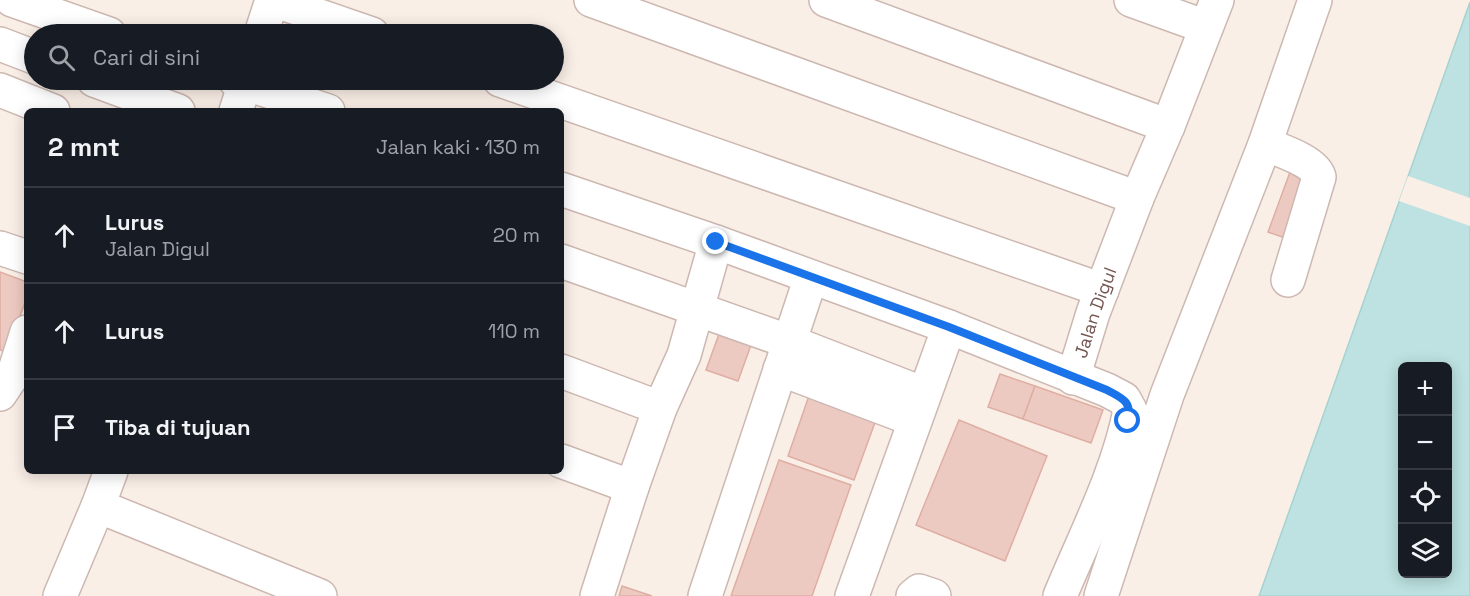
<!DOCTYPE html>
<html lang="id">
<meta charset="utf-8">
<style>
:root{--surface:#171b24;--page:#242831;--text:#f1f3f6;--muted:#9ea1a6;--line:#363941}
body{margin:0;font-family:"Space Grotesk",sans-serif;background:var(--page);color:var(--text)}
.controls{position:absolute;right:18px;bottom:18px;display:grid;overflow:hidden;border-radius:9px;box-shadow:0 3px 15px #0003}
.controls button{width:54px;height:54px;display:grid;place-items:center;padding:0;border:0;border-bottom:2px solid var(--line);background:var(--surface);color:var(--text);font:30px sans-serif}
.stop{position:absolute;width:18px;height:18px;margin:-14px;border:4px solid #1a73e8;border-radius:50%;background:#fff}
.stop.end{background:#1a73e8;border-color:#fff;box-shadow:0 2px 6px #0008}
.list{margin:0;padding:0;list-style:none}
h2{display:flex;justify-content:space-between;align-items:center;height:78px;margin:0;padding:0 24px;font-size:26px}
h2 small{font-size:20px;font-weight:400;color:var(--muted)}
.list li{display:grid;grid-template-columns:39px 1fr auto;gap:18px;align-items:center;box-sizing:border-box;height:96px;padding:0 24px;border-top:2px solid var(--line)}
.list b{display:block;font-size:22px;white-space:nowrap}
.list p{margin:0;font-size:20px;white-space:nowrap;color:var(--muted)}
.list em{font-size:20px;font-style:normal;color:var(--muted)}
.icon{flex:none;width:33px;height:33px;fill:none;stroke:currentColor;stroke-width:2;stroke-linecap:round;stroke-linejoin:round}
.map{position:relative;flex:none;width:1470px;height:596px;overflow:hidden}
.search{position:absolute;background:var(--surface);box-shadow:0 3px 15px #0003;left:24px;top:24px;width:540px;height:66px;display:flex;align-items:center;gap:15px;box-sizing:border-box;padding:0 21px;border-radius:33px;color:var(--muted);font-size:22px}
.panel{position:absolute;background:var(--surface);box-shadow:0 3px 15px #0003;left:24px;top:108px;width:540px;height:366px;border-radius:9px}
.map>svg:first-child{display:block}
</style>
<div class="map">
<svg width="1470" height="596" viewBox="0 0 1470 596">
<rect width="100%" height="100%" fill="#faefe7"/>
<!-- water -->
<path fill="#bde2e1" stroke="#a5d3d1" stroke-width="1.5" fill-rule="evenodd" d="M1470 2V596H1259ZM1402 366H1448V574H1402Z"/>
<!-- pier -->
<polygon fill="#faefe7" points="1408,176 1470,198 1470,226 1399,201"/>
<!-- building -->
<g fill="#edcac1" stroke="#dfaea3" stroke-width="1.5">
<polygon points="1293,164 1315,172 1291,240 1268,232"/>
<polygon points="0,272 27,282 27,297 7,352 0,350"/>
<polygon points="719,334 751,345 738,381 706,370"/>
<polygon points="1000,374 1035,386 1023,419 988,407"/>
<polygon points="1035,386 1103,410 1091,443 1023,419"/>
<polygon points="810,393 877,417 854,480 788,456"/>
<polygon points="959,420 1047,456 1005,561 916,525"/>
<polygon points="779,460 851,485 812,596 731,596"/>
<polygon points="622,586 652,596 619,596"/>
</g>
<g fill="none" stroke-linecap="round" stroke-linejoin="round">
<defs>
<g id="minor">
<polyline points="12,0 109,34"/>
<polyline points="273,0 372,34"/>
<polyline points="591,0 1137,198"/>
<polyline points="826,0 1168,126"/>
<polyline points="1131,0 1206,27"/>
<polyline points="261,34 272,0"/>
<polyline points="0,44 34,57"/>
<polyline points="94,80 178,111"/>
<polyline points="235,80 328,111"/>
<polyline points="500,80 1102,290"/>
<polyline points="0,90 53,111"/>
<polyline points="236,111 246,80"/>
<path d="M1265 144C1279 150 1315 161 1319 177L1288 280"/>
<path d="M561 189 716 242 949 327 1107 390 1124 399 1130 410C1119 470 1084 538 1060 596"/>
<polyline points="0,248 27,257"/>
<polyline points="561,261 790,342 924,394"/>
<polyline points="780,369 915,420"/>
<polyline points="561,371 660,408"/>
<path id="s1" d="M1073 378 1093 313 1137 198 1168 126 1217 0"/>
<polyline points="0,394 14,373 27,332"/>
<polyline points="561,461 632,487"/>
<polyline points="98,506 320,596"/>
<polyline points="60,596 98,506 111,471"/>
<polyline points="597,596 632,487 660,408 684,355 716,242"/>
<polyline points="705,596 811,277"/>
<polyline points="852,596 949,327"/>
<polyline points="913,596 919,591 934,596"/>
<polyline points="1101,596 1167,395 1265,144 1315,0"/>
</g>
</defs>
<!-- minor casing -->
<use href="#minor" stroke="#cdb8b1" stroke-width="36"/>
<!-- minor -->
<use href="#minor" stroke="#fff" stroke-width="33"/>
</g>
<g fill="none" stroke-linecap="round" stroke-linejoin="round">
<!-- route -->
<path stroke="#1a73e8" stroke-width="8" d="M716 242 949 327 1107 390C1123 399 1132 401 1128 421"/>
</g>
<g text-anchor="middle" dominant-baseline="central" stroke-width="6" stroke-linejoin="round" paint-order="stroke">
<!-- street labels -->
<g font-size="18" fill="#72544e" stroke="#fdf4ed">
<text stroke="none"><textPath href="#s1" startOffset="69">Jalan Digul</textPath></text>
</g>
</g>
</svg>
<div class="controls">
<button>+</button>
<button>−</button>
<button><svg class="icon" aria-label="locate" viewBox="0 0 24 24"><circle cx="12" cy="12" r="6"/><path d="M12 2v4M12 18v4M2 12h4M18 12h4"/></svg></button>
<button><svg class="icon" aria-label="layers" viewBox="0 0 24 24"><path d="M12 4l9 5-9 5-9-5zM3 14l9 5 9-5"/></svg></button>
</div>
<div class="stop" style="left:1128px;top:421px"></div>
<div class="stop end" style="left:716px;top:242px"></div>
<div class="search"><svg class="icon" aria-label="search" viewBox="0 0 24 24"><circle cx="10" cy="10" r="6"/><path d="M15 15l6 6"/></svg>Cari di sini</div>
<section class="panel">
<h2>2 mnt<small>Jalan kaki · 130 m</small></h2>
<ul class="list">
<li><svg class="icon" aria-label="ahead" viewBox="0 0 24 24"><path d="M12 20V5M6 11l6-6 6 6"/></svg><div><b>Lurus</b><p>Jalan Digul</p></div><em>20 m</em></li>
<li><svg class="icon" aria-label="ahead" viewBox="0 0 24 24"><path d="M12 20V5M6 11l6-6 6 6"/></svg><div><b>Lurus</b></div><em>110 m</em></li>
<li><svg class="icon" aria-label="arrive" viewBox="0 0 24 24"><path d="M6 21V4h12l-3 4 3 4H6"/></svg><div><b>Tiba di tujuan</b></div></li>
</ul>
</section>
</div>
